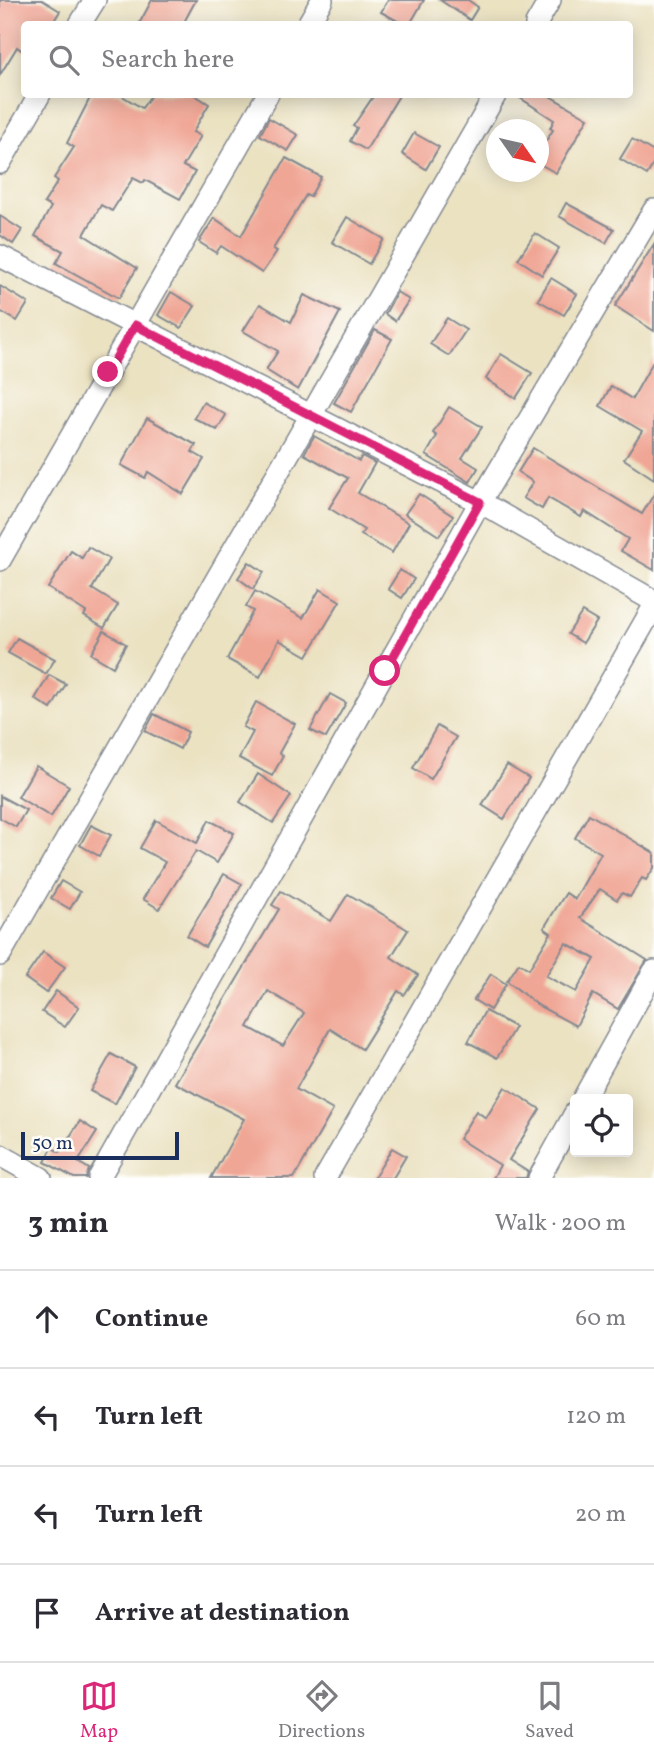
<!DOCTYPE html>
<meta charset="utf-8">
<style>
:root{--surface:#fff;--page:#f2f2f3;--text:#2b2b33;--muted:#7c7c81;--line:#e1e1e2;--accent:#db2777}
body{margin:0;font-family:Vollkorn,serif;background:var(--page);color:var(--text)}
.controls{position:absolute;right:21px;bottom:21px;display:grid;overflow:hidden;border-radius:7px;box-shadow:0 4px 18px #0003}
.controls button{width:63px;height:63px;display:grid;place-items:center;padding:0;border:0;border-bottom:2px solid var(--line);background:var(--surface);color:var(--text);font:35px sans-serif}
.compass{position:absolute;left:486px;top:119px;width:63px;height:63px;border-radius:50%;background:var(--surface);box-shadow:0 4px 18px #0003;rotate:124deg}
.scale{position:absolute;left:21px;bottom:18px;width:158px;box-sizing:border-box;padding-left:7px;border:4px solid #1b2f5e;border-top:0;font-size:19px;line-height:24px;white-space:nowrap;color:#1b2f5e;-webkit-text-stroke:5px #fdfcf7;paint-order:stroke}
.stop{position:absolute;width:21px;height:21px;margin:-16px;border:5px solid #db2777;border-radius:50%;background:#fff}
.stop.end{background:#db2777;border-color:#fff;box-shadow:0 2px 7px #0008}
.list{margin:0;padding:0;list-style:none}
h2{display:flex;justify-content:space-between;align-items:center;height:91px;margin:0;padding:0 28px;font-size:30px}
h2 small{font-size:23px;font-weight:400;color:var(--muted)}
.list li{display:grid;grid-template-columns:46px 1fr auto;gap:21px;align-items:center;box-sizing:border-box;height:98px;padding:0 28px;border-top:2px solid var(--line)}
.list b{display:block;font-size:26px;white-space:nowrap}
.list em{font-size:23px;font-style:normal;color:var(--muted)}
.icon{flex:none;width:38px;height:38px;fill:none;stroke:currentColor;stroke-width:2;stroke-linecap:round;stroke-linejoin:round}
.map{position:relative;flex:none;width:654px;height:1178px;overflow:hidden}
.search{position:absolute;background:var(--surface);box-shadow:0 4px 18px #0003;left:21px;right:21px;top:21px;height:77px;display:flex;align-items:center;gap:18px;box-sizing:border-box;padding:0 24px;border-radius:7px;color:var(--muted);font-size:26px}
.sheet{height:483px;background:var(--surface)}
nav{display:flex;justify-content:space-around;align-items:center;box-sizing:border-box;height:98px;border-top:2px solid var(--line);background:var(--surface);font-size:19px;color:var(--muted)}
nav a{display:grid;justify-items:center;gap:4px}
nav .on{color:var(--accent)}
.map>svg:first-child{display:block}
</style>
<div class="map">
<svg width="654" height="1178" viewBox="0 0 654 1178">
<rect width="100%" height="100%" fill="#fdfcf7"/>
<filter id="ink" filterUnits="userSpaceOnUse"><feTurbulence type="fractalNoise" baseFrequency=".0143" numOctaves="2"/><feDisplacementMap in="SourceGraphic" scale="14" xChannelSelector="R" yChannelSelector="G"/><feConvolveMatrix kernelMatrix="1 2 1 2 8 2 1 2 1" color-interpolation-filters="sRGB"/></filter>
<filter id="wash" filterUnits="userSpaceOnUse"><feTurbulence type="fractalNoise" baseFrequency=".00686" numOctaves="4" result="noise"/><feDisplacementMap in="SourceGraphic" scale="28" xChannelSelector="R" yChannelSelector="G"/><feGaussianBlur stdDeviation="1.57" result="paint"/><feColorMatrix in="noise" values="0 0 0 0 0 0 0 0 0 0 0 0 0 0 0 0 0 1.4 0 .05"/><feComposite in="paint" operator="in"/></filter>
<g filter="url(#wash)">
<rect width="100%" height="100%" fill="#ebe2c2"/>
<g id="blocks">
<!-- building -->
<g fill="#f0a695" fill-rule="evenodd">
<polygon points="0,0 42,0 60,11 52,24 24,24 24,52 17,47 0,75"/>
<polygon points="152,0 196,0 183,24 139,24"/>
<polygon points="388,0 424,0 410,24 403,24 381,12"/>
<polygon points="440,0 468,0 478,7 470,20"/>
<polygon points="92,94 119,94 142,108 152,94 193,94 209,104 193,132 201,136 183,166 195,172 180,199 145,180 143,183 133,178 112,211 101,205 84,235 137,268 119,298 56,263 63,251 35,236 51,207 44,203 58,181 54,178 74,147 67,143"/>
<polygon points="375,94 400,94 366,150 350,141 357,128 353,126"/>
<polygon points="514,94 546,94 588,118 556,173 538,163 538,153 553,130 550,128 554,120"/>
<polygon points="269,118 298,135 288,151 260,135"/>
<polygon points="414,133 439,147 426,169 402,154"/>
<polygon points="632,139 654,152 654,163 647,175 620,159"/>
<polygon points="286,158 321,177 310,197 306,195 273,249 277,251 262,273 221,246 216,253 199,242 214,218 241,236"/>
<polygon points="566,203 614,229 606,243 559,216"/>
<polygon points="0,216 22,230 13,244 0,235"/>
<polygon points="347,217 384,239 369,264 332,242"/>
<polygon points="535,233 559,248 542,275 518,259"/>
<polygon points="654,244 654,331 615,306"/>
<polygon points="551,278 577,294 564,315 538,300"/>
<polygon points="0,286 28,303 17,321 0,311"/>
<polygon points="171,292 195,306 181,328 158,315"/>
<polygon points="397,292 409,300 395,321 385,314"/>
<polygon points="304,295 340,312 298,390 266,370 278,351 243,331 260,304 291,322"/>
<polygon points="447,318 466,330 449,356 430,344"/>
<polygon points="375,330 392,339 351,412 334,403"/>
<polygon points="501,354 532,373 516,398 486,379"/>
<polygon points="654,360 654,479 624,459 642,431 600,406 611,386 632,399"/>
<polygon points="203,402 226,415 217,430 194,418"/>
<polygon points="449,407 482,427 462,458 478,468 470,482 426,455 437,436 433,433"/>
<polygon points="147,418 196,445 192,452 204,459 183,494 148,472 145,478 121,465"/>
<polygon points="314,436 359,461 362,456 375,463 358,493 409,523 392,553 361,535 364,530 329,508 348,478 304,454"/>
<polygon points="533,448 642,514 654,494 654,570 621,551 628,539 584,511 581,517 548,498 542,509 523,498 533,482 518,472"/>
<polygon points="419,494 453,516 439,536 405,514"/>
<polygon points="88,547 109,559 92,589 118,605 104,628 84,616 86,612 48,588 71,551 82,558"/>
<polygon points="249,562 264,572 253,589 238,578"/>
<polygon points="400,570 414,579 402,598 388,589"/>
<polygon points="320,589 340,601 307,656 279,640 260,677 227,659 253,611 246,607 255,591 303,618"/>
<polygon points="582,612 597,621 583,643 568,634"/>
<polygon points="104,631 126,644 113,667 91,654"/>
<polygon points="17,638 55,659 46,674 8,653"/>
<polygon points="49,675 66,684 51,709 35,699"/>
<polygon points="330,694 346,703 326,738 310,730"/>
<polygon points="256,702 295,724 279,753 283,756 272,776 239,758 253,732 243,727"/>
<polygon points="154,714 188,732 180,749 145,731"/>
<polygon points="437,726 456,737 431,779 413,768"/>
<polygon points="507,765 529,778 504,819 482,805"/>
<polygon points="36,766 69,786 51,817 18,797"/>
<polygon points="258,774 291,796 273,823 240,802"/>
<polygon points="0,796 26,810 16,827 0,818"/>
<path d="M589 814 654 853V868L646 880 642 878 630 897 622 893 617 900 600 889 580 918 647 960 618 1009 593 994 576 1026 539 1006 507 981 519 963 529 969 551 933 544 928 555 910 566 893 575 899 601 853 575 838ZM566 943 595 959 576 992 546 976Z"/>
<polygon points="156,820 197,843 209,820 234,833 217,863 196,851 159,909 143,899 165,862 140,848"/>
<polygon points="91,825 111,835 99,856 80,845"/>
<polygon points="224,874 242,884 205,947 187,936"/>
<polygon points="61,881 80,892 70,909 51,898"/>
<path d="M281 891 331 921 348 894 374 909 408 930 391 957 418 975 404 995 398 991 362 1049 330 1029 296 1089 333 1110 294 1178H211L244 1119 175 1083 279 909 272 905ZM268 991 304 1013 283 1046 248 1027Z"/>
<polygon points="43,952 65,967 46,993 25,978"/>
<polygon points="491,974 506,984 490,1010 474,1000"/>
<polygon points="56,991 79,1007 65,1027 42,1012"/>
<polygon points="485,1011 515,1027 497,1058 468,1042"/>
<polygon points="111,1054 135,1067 115,1104 90,1091"/>
<polygon points="505,1087 540,1109 509,1160 528,1172 526,1178 493,1178 500,1165 459,1139 476,1111 486,1118"/>
<polygon points="80,1121 97,1132 78,1162 89,1169 86,1178 74,1178 45,1162 52,1148 60,1152"/>
<polygon points="392,1148 406,1156 393,1178 374,1178"/>
</g>
</g>
</g>
<g filter="url(#ink)">
<use href="#blocks" fill-opacity="0" stroke="#838890" stroke-width="2"/>
<g fill="none" stroke-linecap="round" stroke-linejoin="round">
<defs>
<g id="minor">
<polyline points="80,24 95,0"/>
<polyline points="308,24 322,0"/>
<polyline points="536,24 550,0"/>
<polyline points="0,163 40,94"/>
<polyline points="0,256 480,502 654,601"/>
<polyline points="0,560 268,94"/>
<polyline points="0,955 496,94"/>
<polyline points="583,1099 654,971"/>
<polyline points="0,1155 41,1178"/>
<polyline points="99,1178 480,502 654,210"/>
<polyline points="325,1178 654,606"/>
<polyline points="539,1178 575,1113"/>
</g>
</defs>
<!-- minor casing -->
<use href="#minor" stroke="#838890" stroke-width="24"/>
<!-- minor -->
<use href="#minor" stroke="#fff" stroke-width="21"/>
</g>
</g>
<g fill="none" stroke-linecap="round" stroke-linejoin="round" filter="url(#ink)">
<!-- route -->
<polyline stroke="#db2777" stroke-width="9" points="108,372 135,325 480,502 385,671"/>
</g>
</svg>
<div class="controls">
<button><svg class="icon" aria-label="locate" viewBox="0 0 24 24"><circle cx="12" cy="12" r="6"/><path d="M12 2v4M12 18v4M2 12h4M18 12h4"/></svg></button>
</div>
<svg class="compass" viewBox="-18 -18 36 36"><path d="M0-13l5 13h-10z" fill="#e53935"/><path d="M0 13l5-13h-10z" fill="#7c7c81"/></svg>
<div class="scale">50 m</div>
<div class="stop" style="left:385px;top:671px"></div>
<div class="stop end" style="left:108px;top:372px"></div>
<div class="search"><svg class="icon" aria-label="search" viewBox="0 0 24 24"><circle cx="10" cy="10" r="6"/><path d="M15 15l6 6"/></svg>Search here</div>
</div>
<section class="sheet">
<h2>3 min<small>Walk · 200 m</small></h2>
<ul class="list">
<li><svg class="icon" aria-label="ahead" viewBox="0 0 24 24"><path d="M12 20V5M6 11l6-6 6 6"/></svg><div><b>Continue</b></div><em>60 m</em></li>
<li><svg class="icon" aria-label="left" viewBox="0 0 24 24"><path d="M17 20v-9H6M10 6l-5 5 5 5"/></svg><div><b>Turn left</b></div><em>120 m</em></li>
<li><svg class="icon" aria-label="left" viewBox="0 0 24 24"><path d="M17 20v-9H6M10 6l-5 5 5 5"/></svg><div><b>Turn left</b></div><em>20 m</em></li>
<li><svg class="icon" aria-label="arrive" viewBox="0 0 24 24"><path d="M6 21V4h12l-3 4 3 4H6"/></svg><div><b>Arrive at destination</b></div></li>
</ul>
</section>
<nav>
<a class="on"><svg class="icon" aria-label="map" viewBox="0 0 24 24"><path d="M3 6l6-2 6 2 6-2v14l-6 2-6-2-6 2zM9 4v14M15 6v14"/></svg>Map</a>
<a><svg class="icon" aria-label="directions" viewBox="0 0 24 24"><path d="M12 3l9 9-9 9-9-9zM9 14v-3h6M13 9l2 2-2 2"/></svg>Directions</a>
<a><svg class="icon" aria-label="saved" viewBox="0 0 24 24"><path d="M7 4h10v16l-5-4-5 4z"/></svg>Saved</a>
</nav>
